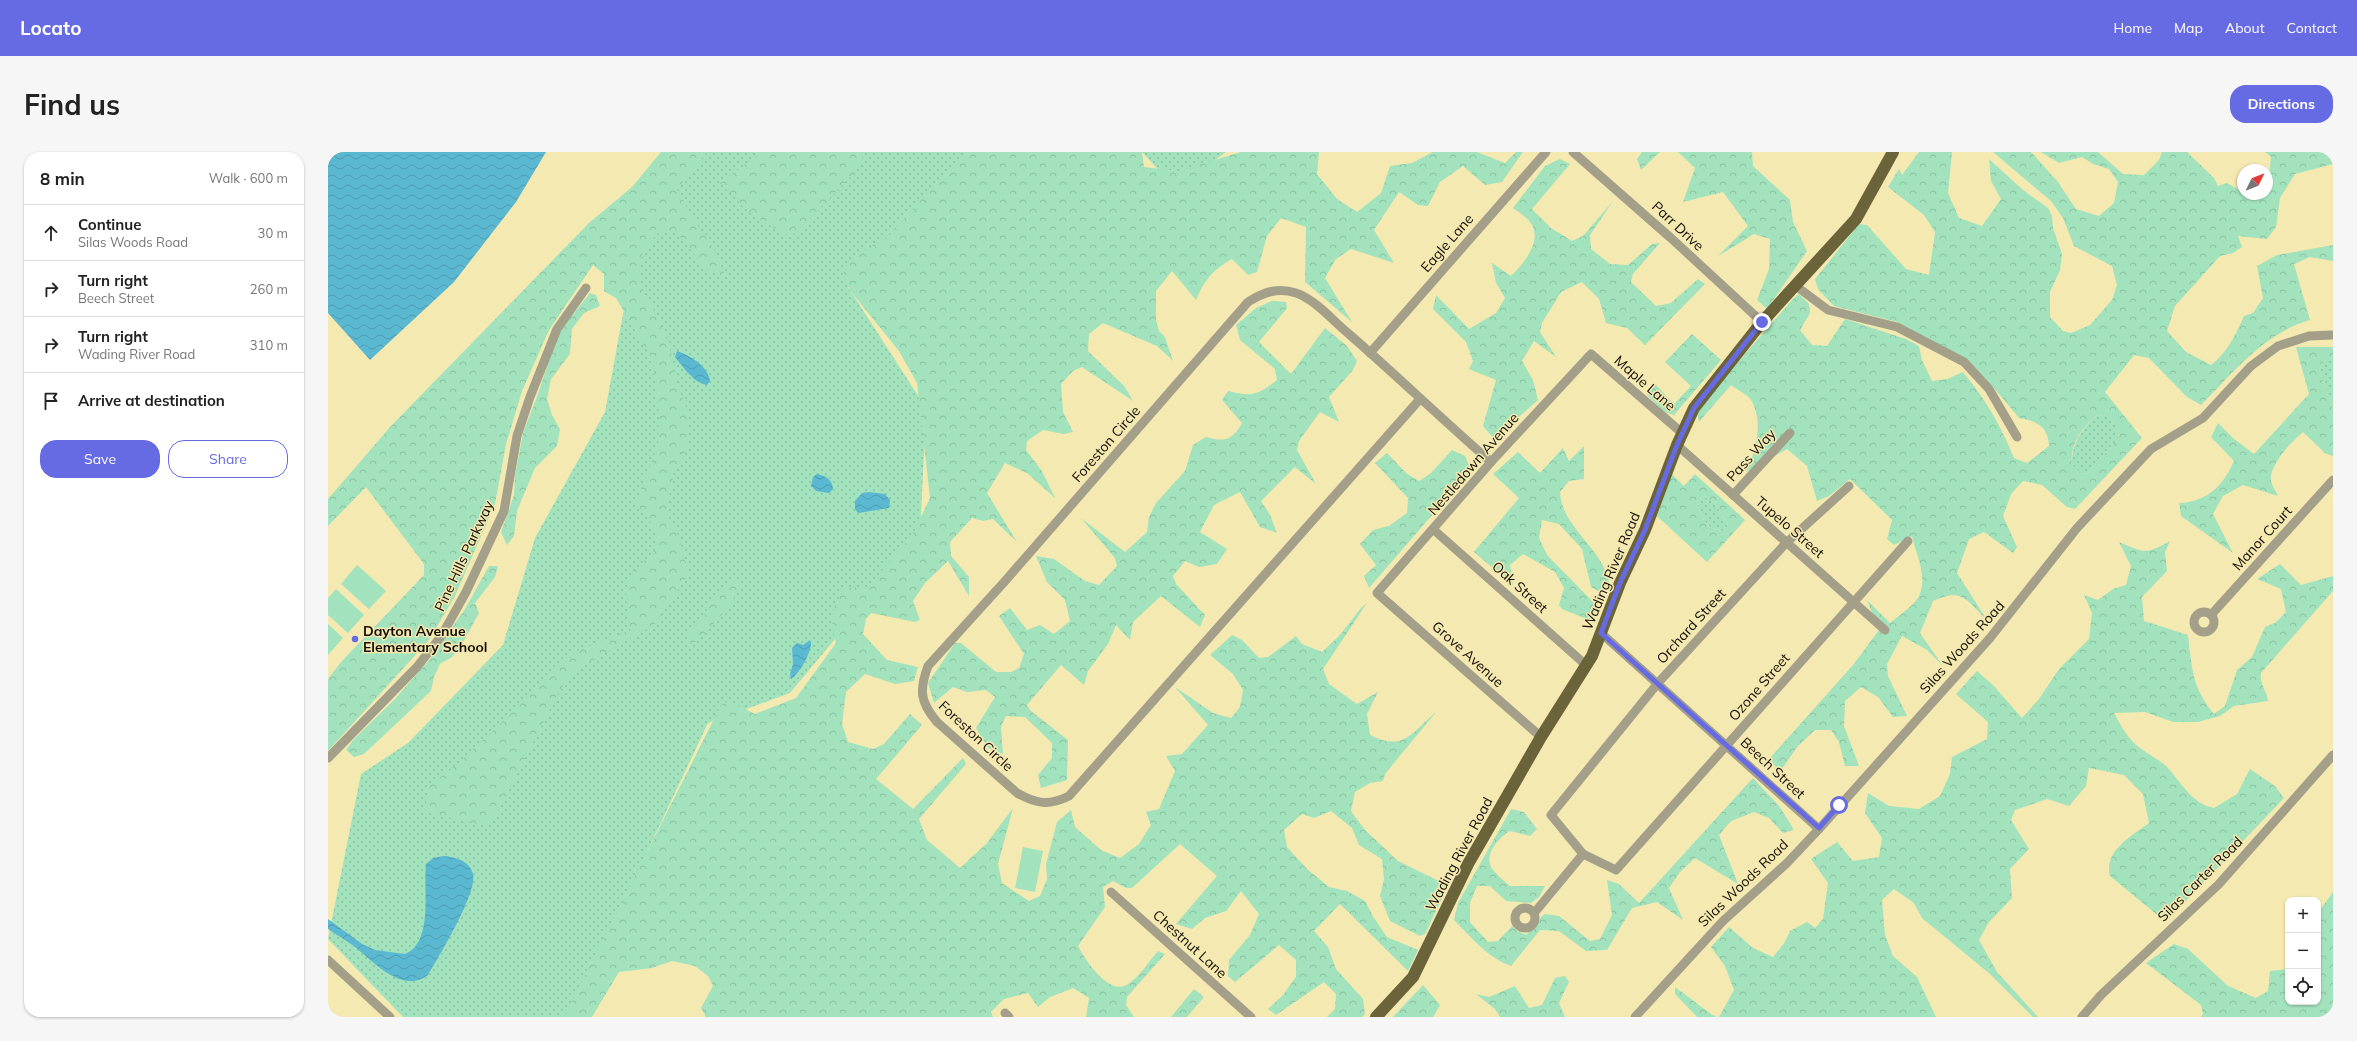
<!DOCTYPE html>
<meta charset="utf-8">
<style>
:root{--surface:#fff;--page:#f6f6f6;--text:#222;--muted:#767676;--line:#e0e0e0;--accent:#666be4}
body{margin:0;font-family:Mulish,sans-serif;background:var(--page);color:var(--text)}
.controls{position:absolute;right:12px;bottom:12px;display:grid;overflow:hidden;border-radius:8px;box-shadow:0 1px 3px #0004}
.controls button{width:36px;height:36px;display:grid;place-items:center;padding:0;border:0;border-bottom:1px solid var(--line);background:var(--surface);color:var(--text);font:20px sans-serif}
.compass{position:absolute;left:1909px;top:12px;width:36px;height:36px;border-radius:50%;background:var(--surface);box-shadow:0 1px 3px #0004;rotate:47deg}
.stop{position:absolute;width:12px;height:12px;margin:-9px;border:3px solid #666be4;border-radius:50%;background:#fff}
.stop.end{background:#666be4;border-color:#fff;box-shadow:0 1px 4px #0008}
.list{margin:0;padding:0;list-style:none}
h2{display:flex;justify-content:space-between;align-items:center;height:52px;margin:0;padding:0 16px;font-size:17px}
h2 small{font-size:13px;font-weight:400;color:var(--muted)}
.list li{display:grid;grid-template-columns:26px 1fr auto;gap:12px;align-items:center;box-sizing:border-box;height:56px;padding:0 16px;border-top:1px solid var(--line)}
.list b{display:block;font-size:15px;white-space:nowrap}
.list p{margin:0;font-size:13px;white-space:nowrap;color:var(--muted)}
.list em{font-size:13px;font-style:normal;color:var(--muted)}
.actions{display:flex;gap:8px;padding:12px 16px}
.actions a{flex:1;padding:9px 0;border:1px solid var(--accent);border-radius:16px;text-align:center;font-size:14px;color:var(--accent)}
.actions .main{background:var(--accent);color:#fff}
.icon{flex:none;width:22px;height:22px;fill:none;stroke:currentColor;stroke-width:2;stroke-linecap:round;stroke-linejoin:round}
.map{position:relative;flex:none;width:2005px;height:865px;overflow:hidden;border-radius:16px}
header{display:flex;align-items:center;gap:24px;box-sizing:border-box;height:56px;padding:0 20px;background:var(--accent);color:#fff}
header strong{font-size:19px}
nav{display:flex;gap:22px;margin-inline-start:auto;font-size:14px}
.intro{display:flex;align-items:center;justify-content:space-between;box-sizing:border-box;height:96px;padding:0 24px}
h1{margin:0;font-size:28px}
.button{padding:10px 18px;border-radius:16px;background:var(--accent);color:#fff;font-size:14px;font-weight:700}
main{display:flex;gap:24px;padding:0 24px}
aside{flex:1;background:var(--surface);border-radius:16px;box-shadow:0 1px 3px #0004}
.map>svg:first-child{display:block}
</style>
<header>
<strong>Locato</strong>
<nav><a>Home</a><a>Map</a><a>About</a><a>Contact</a></nav>
</header>
<div class="intro"><h1>Find us</h1><a class="button">Directions</a></div>
<main>
<aside>
<h2>8 min<small>Walk · 600 m</small></h2>
<ul class="list">
<li><svg class="icon" aria-label="ahead" viewBox="0 0 24 24"><path d="M12 20V5M6 11l6-6 6 6"/></svg><div><b>Continue</b><p>Silas Woods Road</p></div><em>30 m</em></li>
<li><svg class="icon" aria-label="right" viewBox="0 0 24 24"><path d="M7 20v-9h11M14 6l5 5-5 5"/></svg><div><b>Turn right</b><p>Beech Street</p></div><em>260 m</em></li>
<li><svg class="icon" aria-label="right" viewBox="0 0 24 24"><path d="M7 20v-9h11M14 6l5 5-5 5"/></svg><div><b>Turn right</b><p>Wading River Road</p></div><em>310 m</em></li>
<li><svg class="icon" aria-label="arrive" viewBox="0 0 24 24"><path d="M6 21V4h12l-3 4 3 4H6"/></svg><div><b>Arrive at destination</b></div></li>
</ul>
<div class="actions"><a class="main">Save</a><a>Share</a></div>
</aside>
<div class="map">
<svg width="2005" height="865" viewBox="0 0 2005 865">
<defs>
<pattern id="grass-dots" width="8" height="8" patternUnits="userSpaceOnUse"><rect width="8" height="8" fill="#a2e2bc"/><path d="M2 2h.1M6 6h.1" fill="none" stroke="#8ac1a0" stroke-width="1.8" stroke-linecap="round"/></pattern>
<pattern id="forest-crowns" width="20" height="18" patternUnits="userSpaceOnUse"><rect width="20" height="18" fill="#a2e2bc"/><path d="M2 6a3 3 0 1 1 6 0M12 15a3 3 0 1 1 6 0" fill="none" stroke="#8ac1a0"/></pattern>
<pattern id="water-waves" width="16" height="10" patternUnits="userSpaceOnUse"><rect width="16" height="10" fill="#5ab8d1"/><path d="M0 5q4-4 8 0t8 0" fill="none" stroke="#4d9db2"/></pattern>
</defs>
<rect width="100%" height="100%" fill="#f5e9b2"/>
<!-- grass -->
<g fill="url(#grass-dots)">
<polygon points="374,0 648,0 520,135 598,256 592,385 462,541 380,571 241,865 75,865 0,787 33,622 80,591 175,493 207,386 277,260 312,70"/>
<polygon points="814,0 898,0 848,37"/>
<polygon points="1998,207 2005,207 2005,257 1990,214"/>
<path d="M1769 263 1779 264 1789 276 1791 285 1759 322 1753 321 1744 313C1743 292 1754 277 1769 263Z"/>
<path d="M1375 344 1387 351 1400 373 1395 379C1377 377 1373 365 1369 350Z"/>
</g>
<!-- forest -->
<g fill="url(#forest-crowns)" fill-rule="evenodd">
<path d="M333 0H379L349 37 365 67 386 97 397 124 380 119 349 81H330L314 102 311 133 330 165 343 200 348 228 361 263 360 296 346 320 338 360 350 383 361 422 326 473 270 505 243 522 229 544 168 663 158 674 97 660 100 635 132 610 249 499 303 478C299 456 292 434 309 416 316 409 323 403 329 396V379L311 356 309 349 330 292 331 264 325 209 288 146 276 139V122L265 113 221 178 194 239 178 292 167 352 127 444 101 488 0 599V527L13 510 96 423V412L38 335 0 374V347L63 274 261 71 304 35Z"/>
<polygon points="434,0 537,0 528,19 469,80 461,84 424,63 392,31"/>
<path d="M637 0H814L816 15 850 19 913 0H991L989 22 1009 47 1029 60 1053 41 1062 14 1084 11 1105 0H1149L1177 11 1188 0H1195L1174 30 1157 33 1135 14 1112 30 1100 54 1090 53 1071 40 1046 78 1066 111 1023 97 1008 107 997 126 1024 170 977 130 978 75 953 66 939 84 929 120 920 123 904 107C886 117 876 128 868 148L844 119 828 139V168L831 179 837 185 845 209 829 194 775 171 761 182 760 199 797 235 805 249 754 215 745 219 733 232 735 260 745 280 736 282 715 278 699 289 698 298 714 319 727 346 699 321 677 311 659 341 689 390 665 367 655 369 644 366 622 390 623 404 641 425V444L620 409 597 431 585 449 592 468 587 470 543 461 538 467 535 482 559 508 590 515 586 529 567 532 537 522 518 540 514 572 520 590 545 597 556 592 582 562 594 573 548 627 585 657 635 606 638 612 591 667 599 688 632 716 658 692 685 656 670 712 674 731 701 749 712 744 719 727 718 712 729 670 743 658 747 675 773 698 792 706 811 692 823 673 818 660 831 657 847 619 838 604 854 602 880 573 847 535 885 561 903 566 912 555 915 538 905 522 882 503 904 483 914 488 931 506 940 505 968 484 974 492 994 500 1012 483 1033 456 1039 451 995 517 1001 532 1029 552 1050 540 1039 562 1042 583C1076 600 1083 581 1108 560L1057 622 1055 629 1042 631 1027 640 1023 659 1037 678 1070 709 1117 732 1116 742 1097 782 1092 784 1062 769 1052 744 1056 727 1054 707 1031 693 1024 676 1003 659 986 666 974 662 956 678 959 695 979 717 1001 735 1019 739 1037 749 1046 766 1059 785 1090 798 1080 819 1012 752 986 779 1000 795 1008 817 1035 847 1037 862 1034 865H999L1007 857 1008 842 996 830 948 863 940 857 955 843 968 825V808L951 793 907 830 900 824 901 808 922 783 931 762 913 739 898 759 877 766 864 777 848 772 889 724 852 692 804 736H798L785 729 775 735 777 755 750 794C757 807 778 840 796 834 809 829 821 809 830 799L837 802 799 845 798 853 806 865H758L761 846 745 836 722 845 710 855 700 841 676 847 663 860 665 865H378L373 856 385 834 380 824 367 814 344 809 324 816 291 820 264 865H236L393 553 401 549 427 562 468 546 508 491C502 464 502 460 517 436L540 435 585 382 602 346 589 231 571 199 524 141 514 123 526 105 561 83Z"/>
<polygon points="1314,0 1332,0 1313,18 1309,7"/>
<polygon points="1350,0 1424,0 1425,14 1462,48 1465,70 1479,99 1439,157 1429,148 1441,117 1442,87 1426,82 1390,104 1420,74 1395,40 1355,50 1367,16"/>
<path d="M1591 0H1624L1620 41 1631 66 1654 74 1673 47 1663 29 1661 7 1695 38 1720 56 1724 64 1725 76 1734 102 1732 118 1722 140V165L1735 179 1743 181 1762 173 1784 148 1789 133 1784 114 1746 94 1735 66 1723 49 1665 0H1703L1730 30 1748 57 1771 64 1786 51 1790 30 1781 17 1765 12 1754 5 1731 11 1713 0H1770L1795 22 1816 23 1831 8 1834 0H1859L1886 26 1890 34 1899 31 1915 40V42H1939L1943 5 1937 0H2005V12L1967 22 1952 46 1948 75 1939 87 1910 84 1914 95 1905 101 1892 104 1847 154 1839 179 1858 200 1883 213C1899 201 1908 182 1916 164L1925 161 1935 146 1929 114 1949 103 2005 93V109L1982 105 1966 112 1982 168C1936 181 1905 221 1873 253L1859 245 1821 206 1806 203 1777 240 1814 286 1747 357 1739 355 1714 333 1695 329 1683 342 1675 364 1689 395 1685 401 1656 380 1641 387 1629 421 1659 468C1638 448 1635 435 1605 449L1592 481 1615 514 1599 498 1574 484 1559 512 1560 524 1579 564 1565 565 1550 545 1533 535 1517 549 1516 574 1531 614H1517L1511 590 1503 578H1487L1470 594 1451 621 1442 606 1525 513 1551 478 1539 448 1562 471C1570 464 1584 455 1590 446 1601 426 1588 403 1584 384L1566 393 1559 387 1564 368 1522 327 1501 344 1489 349 1479 314 1459 297 1418 320C1428 298 1436 270 1423 248 1419 242 1408 237 1403 233L1371 270 1369 262 1395 227 1466 146 1471 142 1481 152 1482 161 1472 178 1484 193 1499 194 1517 167 1578 187 1591 194 1594 208 1604 229 1619 227 1635 220C1658 248 1672 272 1686 306L1699 311 1721 294C1720 274 1709 269 1691 266L1666 236 1638 208 1569 170 1506 154 1490 137 1487 127 1531 72 1539 73 1578 117 1601 123 1607 80 1596 63 1560 35 1571 17 1574 23ZM1769 263 1779 264 1789 276 1791 285 1759 322 1753 321 1744 313C1742 292 1753 277 1769 263Z"/>
<path d="M1232 7 1242 12 1204 57 1223 76 1244 89 1255 84 1285 49 1262 83 1263 97 1282 112 1300 113 1324 92 1332 91 1305 122 1303 130 1328 154 1343 151 1370 127 1377 132 1317 193 1299 176 1278 171 1271 147 1254 130 1233 140 1214 171 1212 180 1228 205 1206 189 1194 209 1205 228 1210 248 1166 287 1155 274 1168 228 1141 217 1145 209 1138 190 1105 157 1108 143 1141 177 1168 161 1177 146 1168 131 1164 111 1183 124C1194 113 1210 95 1206 78 1204 68 1192 61 1185 56L1217 14Z"/>
<polygon points="262,141 268,143 272,154 256,161 244,177 242,202 223,227 219,247 224,263 232,277 229,294 207,316 189,359 186,384 179,393 173,380 186,343 187,324 195,281 210,242 230,181"/>
<path d="M944 149 958 150 959 156 931 190 963 222 997 176 1019 194 1029 209 1025 218 1001 245 1011 270 992 260 971 289 969 298 988 332 967 315 933 349 942 363 949 381 932 375 912 340 886 353 872 380 899 397 889 412 871 415 857 409 845 424 848 432 877 463 872 475 833 444 805 470 802 488 788 473 780 492 760 519 756 533 733 513 699 553 703 559 740 588 739 628 713 636 710 623 724 606V591L697 565 678 564 673 575 675 602 660 596 648 576 667 545 658 538 639 540 625 535 606 551 600 531 627 491H633L668 520H683L691 516 696 502 671 464 682 456 699 478 712 473 726 482 742 469 737 448 719 430 708 404 726 407 757 429 771 433 789 414 787 406 753 366 797 400 819 380 821 365 828 351 857 319 865 293 878 285C896 290 904 289 914 271L894 248 900 239C925 245 929 243 949 228L947 217 912 188 908 173 928 156Z"/>
<polygon points="1364,182 1393,208 1346,263 1336,260 1319,243 1325,230 1346,252 1363,234 1337,210"/>
<path d="M1968 195H2005V207H1998L1990 214 2005 257V304L1997 301 1975 280C1964 289 1940 314 1943 329 1944 334 1948 339 1950 344L1915 333 1895 344 1885 362 1905 401 1853 364 1851 351C1879 350 1895 334 1906 309L1883 285 1890 271 1906 287 1926 302 1981 242Z"/>
<path d="M1256 294V327L1241 329 1232 340C1234 376 1272 393 1281 429L1274 441 1263 435 1254 397 1231 372 1214 368 1211 386 1219 403 1269 454 1264 469 1234 457 1231 453 1236 436 1227 420 1195 402 1182 413 1185 433 1146 400 1191 346 1165 322 1190 300 1212 321 1235 296 1241 309Z"/>
<polygon points="1124,298 1137,304 1143,318 1041,436 1036,424 1048,413 1032,392 1045,378 1061,374 1079,361 1080,346 1047,311 1059,301 1078,321 1091,329 1103,321"/>
<path d="M1344 322 1356 334 1367 322 1417 368 1379 410 1329 364ZM1375 344 1387 351 1400 373 1395 379C1377 377 1373 365 1369 350Z"/>
<path d="M1842 389 1837 400 1839 419 1814 445 1816 469 1860 483C1864 517 1864 535 1886 562L1897 554 1909 518 1924 505 1937 475 1947 471 1958 460 1953 437 1929 427 1952 412 1973 433 2005 424V439L1933 521C1931 531 1939 539 1940 549L1906 554 1892 564 1870 570H1845L1817 560 1786 561C1793 574 1800 587 1812 596 1820 602 1830 607 1838 614 1853 629 1862 651 1886 656L1909 642 1922 617 1947 634 1956 646 1840 768 1833 766 1782 724C1775 699 1805 683 1821 671L1815 642 1796 623 1761 616 1758 634 1741 654 1719 647 1687 658 1683 668 1701 697 1682 717 1684 746 1661 770 1651 788 1669 820 1710 865H1705L1662 822 1594 766 1586 751 1566 737 1554 748 1557 783 1565 804 1589 825 1608 865H1391L1406 838 1397 814 1383 795 1401 775 1425 796 1445 805 1457 790 1462 779 1479 770 1487 776 1495 767 1500 731 1483 707 1509 690 1525 709 1551 705 1554 686 1537 661 1540 641 1561 654 1591 657 1612 644 1622 622 1624 605 1659 587 1660 570 1628 542 1649 519 1665 533 1694 566 1711 547 1731 517 1761 487 1764 461 1756 443 1770 448 1785 437 1798 433 1803 414 1791 390C1817 401 1817 403 1842 389Z"/>
<polygon points="161,414 170,414 167,425 147,451 151,461 132,496 124,505 112,512 106,525 103,539 36,602 26,605 18,598 25,588 67,547 102,507 137,457"/>
<path d="M406 429 412 435C401 458 380 478 361 496L356 491 364 477 375 466 383 450Z"/>
<path d="M1425 626 1452 655 1466 678 1455 681 1441 666 1426 660 1403 669 1391 683 1410 732 1367 706 1352 720 1341 736 1355 768 1329 750 1304 756 1279 798 1258 799 1231 779 1212 778 1183 814C1160 806 1143 785 1126 768L1130 751 1183 657 1196 660 1209 677 1202 684 1182 679C1170 686 1154 704 1165 718 1170 724 1176 729 1182 734H1217L1211 745 1203 751 1178 749 1162 734H1149L1142 751V770L1160 790 1170 789 1184 774 1189 779 1198 783 1216 762 1231 764 1262 789 1272 787 1284 763 1279 728 1291 732 1311 751Z"/>
<polygon points="2005,740 2005,865 1873,865 1875,862 1873,853 1818,811 1846,792 1860,797 1900,834 1928,846 1940,839 1942,819 1960,817 1960,850 1990,850 1990,761"/>
<polygon points="1237,824 1241,830 1231,851 1237,865 1172,865 1167,857 1148,842 1161,845 1187,834 1201,856 1214,853 1227,826"/>
<polygon points="1095,833 1112,853 1105,865 1065,865"/>
<polygon points="1347,835 1383,862 1389,865 1369,865 1347,842"/>
<polygon points="866,837 876,845 859,865 843,865"/>
</g>
<!-- pitch -->
<g fill="#a2e2bc">
<polygon points="29,413 58,439 41,457 13,432"/>
<polygon points="8,437 36,463 20,481 0,463 0,446"/>
<polygon points="0,472 15,486 0,503"/>
<polygon points="695,695 715,699 707,740 687,736"/>
</g>
<!-- water -->
<g fill="url(#water-waves)">
<polygon points="0,0 218,0 188,50 126,130 42,208 0,161"/>
<path d="M349 199C363 204 380 214 382 229L379 233C366 231 355 215 347 205Z"/>
<path d="M489 322C498 324 504 327 505 337L501 341 488 339 483 334 485 325Z"/>
<polygon points="541,340 557,342 562,348 561,356 530,361 527,357 527,349 534,341"/>
<path d="M482 488C487 495 471 523 463 527L462 522 465 512 464 496 469 491 475 493Z"/>
<path d="M116 704C127 705 142 709 145 722 150 740 110 806 100 823 74 843 45 809 26 794 17 788 9 783 0 777V767L34 792 47 798 77 802C106 791 95 735 98 712L105 706Z"/>
</g>
<g fill="none" stroke-linecap="round" stroke-linejoin="round">
<!-- minor -->
<g stroke="#a49f89" stroke-width="9">
<polyline points="1245,0 1344,87 1434,170"/>
<polyline points="1468,134 1500,158 1569,175 1636,210 1661,237 1689,285"/>
<polyline points="1042,201 1218,0"/>
<path d="M1092 247 741 644C721 654 708 652 689 641L609 570C592 550 591 538 600 514L678 428 920 150C936 140 950 135 968 141 988 148 1005 169 1021 182 1069 224 1115 268 1163 310"/>
<polyline points="1349,293 1557,478"/>
<polyline points="1521,334 1458,391 1330,531 1223,663 1255,702 1288,718 1580,389"/>
<polyline points="1405,343 1462,281"/>
<polyline points="1106,378 1259,514"/>
<circle cx="1876" cy="470" r="10"/>
<polyline points="1883,463 2005,328"/>
<polyline points="1273,481 1491,677"/>
<polyline points="1213,585 1049,441 1163,310 1263,202 1354,281"/>
<polyline points="0,606 89,515 114,483 138,440 176,359 189,284 202,245 229,177 258,136"/>
<polyline points="783,740 923,865"/>
<circle cx="1197" cy="766" r="10"/>
<polyline points="1207,760 1255,702"/>
<polyline points="0,808 62,865"/>
<polyline points="677,861 681,865"/>
<polyline points="1307,865 1395,769 1459,711 1491,677 1662,486 1749,376 1823,297 1875,266 1923,214 1950,194 1981,184 2005,183"/>
<polyline points="1754,865 1773,843 1891,732 2005,603"/>
</g>
<!-- major -->
<polyline stroke="#6b6339" stroke-width="12" points="1048,865 1085,825 1140,712 1213,585 1264,504 1292,431 1317,378 1349,293 1366,256 1434,170 1528,67 1565,0"/>
</g>
<g fill="none" stroke-linecap="round" stroke-linejoin="round">
<!-- route -->
<polyline stroke="#666be4" stroke-width="5" points="1434,170 1366,256 1349,293 1317,378 1292,431 1273,481 1491,676 1511,653"/>
</g>
<!-- markers -->
<circle fill="#666be4" stroke="#f5e9b2" stroke-width="1.5" cx="27" cy="487" r="4"/>
<g text-anchor="middle" dominant-baseline="central" stroke-width="3" stroke-linejoin="round" paint-order="stroke">
<!-- street labels -->
<g font-size="14" fill="#120d00" stroke="#f5e9b2">
<text transform="translate(1350 74) rotate(43)">Parr Drive</text>
<text transform="translate(1119 91) rotate(-49)">Eagle Lane</text>
<text transform="translate(1317 231) rotate(41)">Maple Lane</text>
<text transform="translate(778 292) rotate(-49)">Foreston Circle</text>
<text transform="translate(1423 303) rotate(-48)">Pass Way</text>
<text transform="translate(1145 312) rotate(-49)">Nestledown Avenue</text>
<text transform="translate(1462 375) rotate(41)">Tupelo Street</text>
<text transform="translate(1934 386) rotate(-48)">Manor Court</text>
<text transform="translate(136 404) rotate(-65)">Pine Hills Parkway</text>
<text transform="translate(1283 419) rotate(-67)">Wading River Road</text>
<text transform="translate(1192 435) rotate(42)">Oak Street</text>
<text transform="translate(1363 474) rotate(-48)">Orchard Street</text>
<text transform="translate(1634 495) rotate(-48)">Silas Woods Road</text>
<text transform="translate(1140 502) rotate(42)">Grove Avenue</text>
<text transform="translate(1431 535) rotate(-49)">Ozone Street</text>
<text transform="translate(648 584) rotate(43)">Foreston Circle</text>
<text transform="translate(1445 616) rotate(43)">Beech Street</text>
<text transform="translate(1131 702) rotate(-62)">Wading River Road</text>
<text transform="translate(1872 727) rotate(-45)">Silas Carter Road</text>
<text transform="translate(1415 731) rotate(-44)">Silas Woods Road</text>
<text transform="translate(862 792) rotate(42)">Chestnut Lane</text>
</g>
<!-- poi labels -->
<g font-size="14" font-weight="bold" fill="#120d00" stroke="#f5e9b2" text-anchor="start">
<text x="35" y="479">Dayton Avenue<tspan x="35" dy="16">Elementary School</tspan></text>
</g>
</g>
</svg>
<div class="controls">
<button>+</button>
<button>−</button>
<button><svg class="icon" aria-label="locate" viewBox="0 0 24 24"><circle cx="12" cy="12" r="6"/><path d="M12 2v4M12 18v4M2 12h4M18 12h4"/></svg></button>
</div>
<svg class="compass" viewBox="-18 -18 36 36"><path d="M0-13l5 13h-10z" fill="#e53935"/><path d="M0 13l5-13h-10z" fill="#767676"/></svg>
<div class="stop" style="left:1511px;top:653px"></div>
<div class="stop end" style="left:1434px;top:170px"></div>
</div>
</main>
